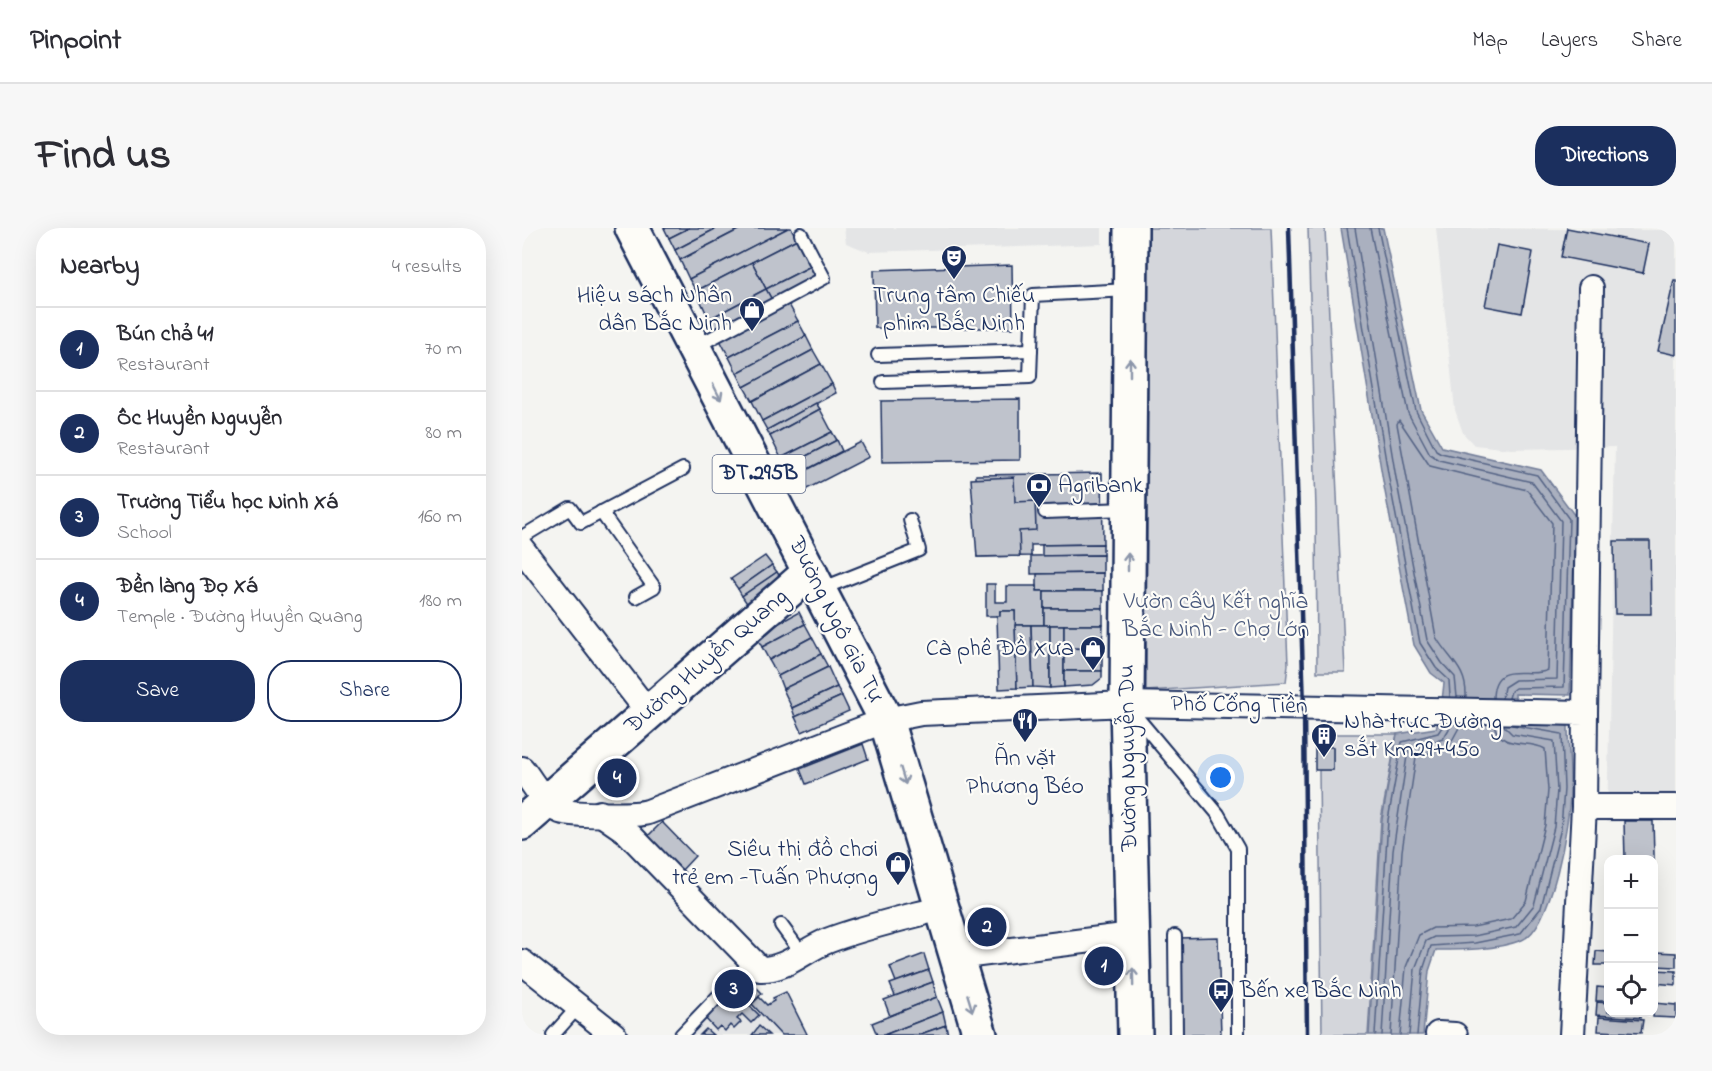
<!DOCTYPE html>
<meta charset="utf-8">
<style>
:root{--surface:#fff;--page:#f7f7f7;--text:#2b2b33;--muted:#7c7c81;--line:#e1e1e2;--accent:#1b2f5e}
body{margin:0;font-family:"Indie Flower",sans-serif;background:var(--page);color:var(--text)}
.controls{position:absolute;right:18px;bottom:18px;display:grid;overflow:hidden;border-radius:12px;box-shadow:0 6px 24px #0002}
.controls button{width:54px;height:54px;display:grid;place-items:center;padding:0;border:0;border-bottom:2px solid var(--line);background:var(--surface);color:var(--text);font:30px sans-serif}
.you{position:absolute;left:699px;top:550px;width:21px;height:21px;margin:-15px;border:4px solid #fff;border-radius:50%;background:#1a73e8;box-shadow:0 0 0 9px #1a73e833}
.badge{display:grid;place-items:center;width:39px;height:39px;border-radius:50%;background:var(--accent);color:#fff;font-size:20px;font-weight:700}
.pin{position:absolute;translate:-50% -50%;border:3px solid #fff;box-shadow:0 2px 6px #0006}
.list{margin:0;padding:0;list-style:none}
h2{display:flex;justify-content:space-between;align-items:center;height:78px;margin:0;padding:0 24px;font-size:26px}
h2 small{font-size:20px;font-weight:400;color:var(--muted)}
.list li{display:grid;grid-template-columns:39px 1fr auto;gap:18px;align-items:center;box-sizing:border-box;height:84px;padding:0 24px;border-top:2px solid var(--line)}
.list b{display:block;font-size:22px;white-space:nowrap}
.list p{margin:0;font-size:20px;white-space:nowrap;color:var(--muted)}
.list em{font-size:20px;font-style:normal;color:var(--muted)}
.actions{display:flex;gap:12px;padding:18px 24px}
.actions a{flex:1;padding:14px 0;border:2px solid var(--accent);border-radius:24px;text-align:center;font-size:21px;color:var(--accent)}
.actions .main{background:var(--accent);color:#fff}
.icon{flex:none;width:33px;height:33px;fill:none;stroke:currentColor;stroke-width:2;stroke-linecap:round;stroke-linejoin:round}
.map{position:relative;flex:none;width:1154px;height:807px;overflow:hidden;border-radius:24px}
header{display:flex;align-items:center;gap:36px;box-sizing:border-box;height:84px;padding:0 30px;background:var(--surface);border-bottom:2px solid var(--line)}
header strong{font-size:28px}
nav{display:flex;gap:33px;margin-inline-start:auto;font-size:21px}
.intro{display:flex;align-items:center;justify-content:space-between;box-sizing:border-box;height:144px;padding:0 36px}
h1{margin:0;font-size:42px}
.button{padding:15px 27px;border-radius:24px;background:var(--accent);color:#fff;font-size:21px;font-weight:700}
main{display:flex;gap:36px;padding:0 36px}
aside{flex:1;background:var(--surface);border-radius:24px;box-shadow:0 6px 24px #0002}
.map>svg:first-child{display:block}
</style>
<header>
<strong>Pinpoint</strong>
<nav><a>Map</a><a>Layers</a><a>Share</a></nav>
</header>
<div class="intro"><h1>Find us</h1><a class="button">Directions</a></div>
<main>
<aside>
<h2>Nearby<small>4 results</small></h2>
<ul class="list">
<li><span class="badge">1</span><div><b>Bún chả 41</b><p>Restaurant</p></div><em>70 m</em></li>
<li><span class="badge">2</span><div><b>Ốc Huyền Nguyễn</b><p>Restaurant</p></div><em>80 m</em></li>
<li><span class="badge">3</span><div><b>Trường Tiểu học Ninh Xá</b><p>School</p></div><em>160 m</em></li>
<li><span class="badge">4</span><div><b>Đền làng Đọ Xá</b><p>Temple · Đường Huyền Quang</p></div><em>180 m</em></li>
</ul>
<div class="actions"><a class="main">Save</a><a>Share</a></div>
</aside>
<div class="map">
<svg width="1154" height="807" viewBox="0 0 1154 807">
<rect width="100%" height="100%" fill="#f4f4f1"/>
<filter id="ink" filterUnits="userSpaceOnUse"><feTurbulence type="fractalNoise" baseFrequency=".0167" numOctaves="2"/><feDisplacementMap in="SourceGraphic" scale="12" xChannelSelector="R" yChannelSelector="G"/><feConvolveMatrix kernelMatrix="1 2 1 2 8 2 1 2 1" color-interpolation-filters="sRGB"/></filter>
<g filter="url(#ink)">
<!-- built -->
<g fill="#e4e5e6">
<polygon points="322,0 580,0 580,16 347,24 324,15"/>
<polygon points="914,0 1154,2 1154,593 1085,594 1093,219 989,221 952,217 941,205 933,182"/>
<polygon points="212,742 265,807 158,807"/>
</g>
<!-- green -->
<g fill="#d4d6db" stroke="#78829c" stroke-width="1.5">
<polygon points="627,0 749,0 766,437 764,454 624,463"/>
<polygon points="786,0 803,0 823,444 795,444 794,281"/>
<polygon points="798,506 875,506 859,591 846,807 800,807 797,542 811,542 811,520 798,520"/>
</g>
<!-- water -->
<path fill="#aab0bf" stroke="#717c98" stroke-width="1.5" d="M819 0H861L899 182 920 219 1019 242 1053 288 1048 467 993 466 994 493 1046 498C1046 520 1049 541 1048 563 1048 593 1030 700 1000 712 974 722 942 722 914 722L907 743 901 807H847L860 592 875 506 914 500 918 490 922 455 909 445 892 417 861 253Z"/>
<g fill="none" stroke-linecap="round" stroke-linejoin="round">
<!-- shore -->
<g stroke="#546385" stroke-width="1.5">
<polyline points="825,0 867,251 898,415 914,440 927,452 928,469"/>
<polyline points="833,0 874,250 905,412 920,435 933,449 935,469"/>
<polyline points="848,0 886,185 908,226 917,232 1010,254 1039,293 1035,451 993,452 982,459 980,470"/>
<polyline points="856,0 894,183 914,222 919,225 1015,247 1047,291 1042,459 993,460 989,463 987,470"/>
<path d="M944 469C945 440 927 432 914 409L875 196 877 192 908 238 1005 262 1030 295 1026 442C1007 452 972 429 971 470"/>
<polyline points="853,807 866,592 880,514 916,505 922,496"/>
<polyline points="860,807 871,623 886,521 921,511 930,496"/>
<polyline points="869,807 880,623 894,529 927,518 939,496"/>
<path d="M878 807 884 739 897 707 911 700 951 699 989 691 1004 673 1023 597 1026 562 1023 521C1006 510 980 524 972 497"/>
<polyline points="887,807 893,741 904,713 912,709 952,708 994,699 1012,677 1032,599 1035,562 1032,513 990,506 981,497"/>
<polyline points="895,807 901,742 909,718 953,715 998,706 1019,680 1039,600 1042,561 1040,506 990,497"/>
</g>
</g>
<!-- building -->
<g fill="#bfc3cc" stroke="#1b2f5e" stroke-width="1.5">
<polygon points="142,0 167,0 147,10"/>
<polygon points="167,0 195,0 153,22 147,10"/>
<polygon points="195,0 220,0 158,32 153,22"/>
<polygon points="220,0 266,0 167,51 158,32"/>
<polygon points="266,0 269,0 275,11 174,63 167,51"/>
<polygon points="1045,0 1127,16 1121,45 1039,29"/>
<polygon points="275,11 289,38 244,61 230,34"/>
<polygon points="975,17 1011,24 1000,85 963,78"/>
<polygon points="230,34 244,61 187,91 174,63"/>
<polygon points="490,37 491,100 353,100 352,42"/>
<polygon points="289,38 296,51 251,74 244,61"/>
<polygon points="1152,52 1154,52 1154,127 1136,123"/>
<polygon points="244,61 251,74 194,104 187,91"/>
<polygon points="265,73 276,93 207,129 197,110"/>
<polygon points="276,93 284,108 215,145 207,129"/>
<polygon points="284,108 291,122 222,159 215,145"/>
<polygon points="291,122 299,136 230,173 222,159"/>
<polygon points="299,136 310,156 240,193 230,173"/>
<polygon points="310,156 314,165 245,202 240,193"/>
<polygon points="498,171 498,232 360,234 359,173"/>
<polygon points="294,175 298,181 248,208 245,202"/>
<polygon points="298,181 310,204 259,230 248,208"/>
<polygon points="310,204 315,212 263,239 259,230"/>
<polygon points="315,212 320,223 269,250 263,239"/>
<polygon points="339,214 347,229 277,265 269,250"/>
<polygon points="580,245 581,316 509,317 509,328 455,329 454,247"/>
<polygon points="492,249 493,274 513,273 514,302 497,303 498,328 455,329 449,251"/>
<polygon points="1092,313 1128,313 1129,386 1093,386"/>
<polygon points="581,316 581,327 520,328 520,317"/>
<polygon points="581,327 581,345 509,346 509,328"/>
<polygon points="243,328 250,337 216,361 209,351"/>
<polygon points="250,337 255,344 220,368 216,361"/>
<polygon points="255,344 265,359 230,383 220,368"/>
<polygon points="581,345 581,363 515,363 515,346"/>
<polygon points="464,356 473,356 473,374 485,374 485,358 515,358 515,363 522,363 522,397 493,397 493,383 478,383 478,388 464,388"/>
<rect x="522" y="363" width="59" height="17"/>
<rect x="522" y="380" width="59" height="17"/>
<polygon points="478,383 493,383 495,460 477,461 475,388 478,388"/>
<polygon points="277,384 283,396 240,419 234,408"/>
<polygon points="283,396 290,409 247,432 240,419"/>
<polygon points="493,397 509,397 511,459 495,460"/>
<polygon points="509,397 528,397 528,460 511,459"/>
<polygon points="528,397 542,397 542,459 528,460"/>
<polygon points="542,397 581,397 580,421 542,420"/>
<polygon points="290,409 299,426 256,448 247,432"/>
<polygon points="542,420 580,421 580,443 542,443"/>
<polygon points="299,426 306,439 261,461 256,448"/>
<polygon points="306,439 315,459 270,480 261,461"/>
<polygon points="542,443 580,443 580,450 571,457 542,459"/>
<polygon points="315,459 320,468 273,489 270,480"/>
<polygon points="320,468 327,483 280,504 273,489"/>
<polygon points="341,516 346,531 284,556 278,541"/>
<rect x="793" y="519" width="18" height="23"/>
<polygon points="1102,593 1131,593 1133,660 1132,632 1103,632"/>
<polygon points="140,594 173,628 159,643 125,609"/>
<polygon points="696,709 699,807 658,807 656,710"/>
<polygon points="1074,723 1086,724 1086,737 1073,737"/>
<polygon points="1133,724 1154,725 1154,739 1133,738"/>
<polygon points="402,726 407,742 374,754 368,739"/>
<polygon points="407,742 411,754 373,768 368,756"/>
<polygon points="1133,742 1154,743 1154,757 1132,755"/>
<polygon points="223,748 240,765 228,778 237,787 229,795 220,786 215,791 219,794 212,801 208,797 203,803 198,798 194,802 183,790"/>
<polygon points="411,754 415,769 368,788 362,772"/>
<polygon points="1075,759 1086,760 1086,773 1074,773"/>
<polygon points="264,764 285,806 284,807 259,807 230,776 237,769 245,777 252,773 251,770"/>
<polygon points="415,769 421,784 362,807 355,807 350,795"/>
<polygon points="1075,774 1086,775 1086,784 1118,784 1118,790 1074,787"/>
<polygon points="1132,775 1154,777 1154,790 1131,789"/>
<polygon points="421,784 424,797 396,807 362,807"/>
<polygon points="1077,789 1121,792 1119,805 1076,803"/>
<polygon points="424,797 426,807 396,807"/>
<polygon points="237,798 247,807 230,807"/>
<polygon points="184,801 191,807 178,807"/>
</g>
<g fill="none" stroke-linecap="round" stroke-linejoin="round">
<defs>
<g id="lane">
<polyline points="173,119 302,50 279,6"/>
<polyline points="356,127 509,122"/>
<polyline points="361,154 508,149 511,67 607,62"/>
<polyline points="79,284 132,359 114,369"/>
<polyline points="523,284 605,281"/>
<polyline points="0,309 48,280 59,295 161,241"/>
<polyline points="299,361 397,322 388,292"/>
<polyline points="613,487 696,586 716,621 716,807"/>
<polyline points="259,697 280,726"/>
<polyline points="653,708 654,807"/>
<polyline points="31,807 56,779"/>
<polyline points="159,807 229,734"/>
</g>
<g id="street">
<polyline points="0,321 127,485"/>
<polyline points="1063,485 1069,60"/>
<path d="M0 541C10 553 22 577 38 583 50 587 113 588 126 584L364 492 399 485 605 476 1063 485 1062 579H1154"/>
<path d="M78 585 104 603 238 741C264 742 282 722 305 713 341 699 382 690 420 680"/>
<polyline points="434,729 610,707"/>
<polyline points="0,734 92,807"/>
<polyline points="916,806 933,807"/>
<polyline points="1050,807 1062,579"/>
</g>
<g id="secondary">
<polyline points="609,0 605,476 613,807"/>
<polyline points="0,595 288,344"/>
</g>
<polyline id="primary" points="110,0 364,492 458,807"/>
</defs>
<!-- lane casing -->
<use href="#lane" stroke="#1b2f5e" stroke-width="16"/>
<!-- street casing -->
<use href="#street" stroke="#1b2f5e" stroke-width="28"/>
<!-- secondary casing -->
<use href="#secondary" stroke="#1b2f5e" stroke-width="38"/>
<!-- primary casing -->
<use href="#primary" stroke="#1b2f5e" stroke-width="38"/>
<!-- lane -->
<use href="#lane" stroke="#fdfcf7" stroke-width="12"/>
<!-- street -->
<use href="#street" stroke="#fdfcf7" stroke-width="24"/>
<!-- secondary -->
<use href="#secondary" stroke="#fdfcf7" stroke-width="33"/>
<!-- primary -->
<use href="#primary" stroke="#fdfcf7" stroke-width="33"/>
<!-- rail -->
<polyline stroke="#1b2f5e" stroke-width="4.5" points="767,0 782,480 785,807"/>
</g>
<!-- one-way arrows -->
<defs><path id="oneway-shaft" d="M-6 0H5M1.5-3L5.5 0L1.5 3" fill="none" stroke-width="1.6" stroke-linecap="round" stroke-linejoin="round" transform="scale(1.5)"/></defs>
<g stroke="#8c96aa">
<use href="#oneway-shaft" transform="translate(608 139) rotate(-90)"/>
<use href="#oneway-shaft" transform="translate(195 164) rotate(63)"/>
<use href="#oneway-shaft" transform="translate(606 334) rotate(-90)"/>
<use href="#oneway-shaft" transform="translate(381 548) rotate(73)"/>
<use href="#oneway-shaft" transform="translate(611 749) rotate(-91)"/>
<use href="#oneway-shaft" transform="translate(448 775) rotate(73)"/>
</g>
</g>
<!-- icons -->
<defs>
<symbol id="theatre-pin" viewBox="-11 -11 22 30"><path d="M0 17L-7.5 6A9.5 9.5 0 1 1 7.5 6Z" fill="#1b2f5e" stroke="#fdfcf7"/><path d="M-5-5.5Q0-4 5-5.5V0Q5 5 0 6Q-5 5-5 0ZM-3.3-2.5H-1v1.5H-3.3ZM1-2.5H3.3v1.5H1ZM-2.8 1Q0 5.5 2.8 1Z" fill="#fff"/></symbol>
<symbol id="shop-pin" viewBox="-11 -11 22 30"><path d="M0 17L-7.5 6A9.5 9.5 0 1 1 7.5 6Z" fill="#1b2f5e" stroke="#fdfcf7"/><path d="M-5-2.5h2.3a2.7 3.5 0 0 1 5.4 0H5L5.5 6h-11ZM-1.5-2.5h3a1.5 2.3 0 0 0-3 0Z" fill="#fff"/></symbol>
<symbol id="bank-pin" viewBox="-11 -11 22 30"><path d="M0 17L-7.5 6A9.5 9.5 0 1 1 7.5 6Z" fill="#1b2f5e" stroke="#fdfcf7"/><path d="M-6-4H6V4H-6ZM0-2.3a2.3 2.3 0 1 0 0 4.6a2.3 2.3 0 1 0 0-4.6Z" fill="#fff"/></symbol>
<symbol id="restaurant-pin" viewBox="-11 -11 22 30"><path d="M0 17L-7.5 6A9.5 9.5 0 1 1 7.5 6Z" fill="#1b2f5e" stroke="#fdfcf7"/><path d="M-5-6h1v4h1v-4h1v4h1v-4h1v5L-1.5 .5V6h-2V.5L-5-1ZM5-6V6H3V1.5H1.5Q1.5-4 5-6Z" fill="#fff"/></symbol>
<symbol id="building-pin" viewBox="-11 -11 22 30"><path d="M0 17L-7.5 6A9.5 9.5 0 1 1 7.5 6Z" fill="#1b2f5e" stroke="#fdfcf7"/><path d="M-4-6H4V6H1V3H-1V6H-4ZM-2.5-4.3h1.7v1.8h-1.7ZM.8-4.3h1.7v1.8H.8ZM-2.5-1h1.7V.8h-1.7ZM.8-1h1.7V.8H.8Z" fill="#fff"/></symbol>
<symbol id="bus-pin" viewBox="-11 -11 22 30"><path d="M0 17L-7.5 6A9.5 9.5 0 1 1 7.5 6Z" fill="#1b2f5e" stroke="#fdfcf7"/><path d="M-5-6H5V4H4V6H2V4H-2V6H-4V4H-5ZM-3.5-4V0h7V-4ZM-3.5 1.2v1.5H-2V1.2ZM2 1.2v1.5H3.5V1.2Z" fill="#fff"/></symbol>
</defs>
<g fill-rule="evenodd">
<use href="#theatre-pin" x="417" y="15" width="30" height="40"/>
<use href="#shop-pin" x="215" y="67" width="30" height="40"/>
<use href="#bank-pin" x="502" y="243" width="30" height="40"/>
<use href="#shop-pin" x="556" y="406" width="30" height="40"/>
<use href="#restaurant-pin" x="488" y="478" width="30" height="40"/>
<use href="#building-pin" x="787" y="493" width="30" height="40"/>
<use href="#shop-pin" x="361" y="621" width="30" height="40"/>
<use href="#bus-pin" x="684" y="748" width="30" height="40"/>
</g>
<g text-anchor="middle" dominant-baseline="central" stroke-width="4.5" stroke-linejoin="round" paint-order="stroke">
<!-- shield labels -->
<rect fill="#fdfcf7" stroke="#5f6c8c" stroke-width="1.5" x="190.5" y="227" width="93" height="38" rx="4.5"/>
<g font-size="22" font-weight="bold" fill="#1b2f5e">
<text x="237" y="246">ĐT.295B</text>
</g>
<!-- poi labels -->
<g font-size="24" fill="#1b2f5e" stroke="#fdfcf7" text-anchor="end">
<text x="210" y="68">Hiệu sách Nhân<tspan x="210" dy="28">dân Bắc Ninh</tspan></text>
<text x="432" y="68" text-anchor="middle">Trung tâm Chiếu<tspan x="432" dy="28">phim Bắc Ninh</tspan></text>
<text x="536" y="258" text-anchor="start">Agribank</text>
<text x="552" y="421">Cà phê Đồ Xưa</text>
<text x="822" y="494" text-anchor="start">Nhà trực Đường<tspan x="822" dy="28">sắt Km29+450</tspan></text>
<text x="503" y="531" text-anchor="middle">Ăn vặt<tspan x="503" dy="28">Phương Béo</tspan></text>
<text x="356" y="622">Siêu thị đồ chơi<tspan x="356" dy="28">trẻ em -Tuấn Phượng</tspan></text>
<text x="718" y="763" text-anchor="start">Bến xe Bắc Ninh</text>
</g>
<!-- park labels -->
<g font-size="24" fill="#49597d" stroke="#fdfcf7">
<text x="694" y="374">Vườn cây Kết nghĩa<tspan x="694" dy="28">Bắc Ninh - Chợ Lớn</tspan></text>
</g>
<!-- street labels -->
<g font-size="24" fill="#1b2f5e" stroke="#fdfcf7">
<text transform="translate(313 392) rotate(63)">Đường Ngô Gia Tự</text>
<text transform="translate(185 434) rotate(-41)">Đường Huyền Quang</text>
<text transform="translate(717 478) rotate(1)">Phố Cổng Tiền</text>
<text transform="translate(607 530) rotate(-91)">Đường Nguyễn Du</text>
</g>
</g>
</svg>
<div class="controls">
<button>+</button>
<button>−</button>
<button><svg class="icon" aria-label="locate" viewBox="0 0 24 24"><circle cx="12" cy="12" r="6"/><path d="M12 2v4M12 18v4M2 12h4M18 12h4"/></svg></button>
</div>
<div class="you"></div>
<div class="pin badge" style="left:582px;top:738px">1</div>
<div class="pin badge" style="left:465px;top:699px">2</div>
<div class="pin badge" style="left:212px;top:761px">3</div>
<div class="pin badge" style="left:95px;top:550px">4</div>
</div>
</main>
